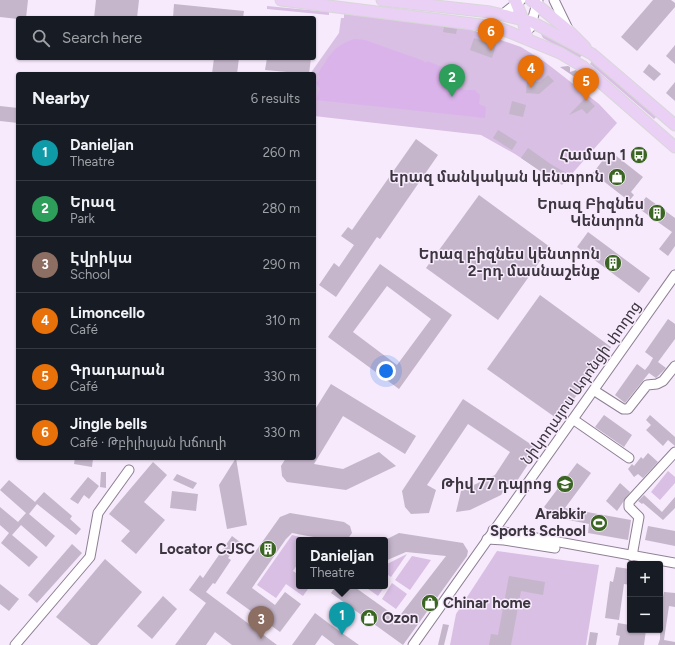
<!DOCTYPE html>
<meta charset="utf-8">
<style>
:root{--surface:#171b24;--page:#20242c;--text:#f1f3f6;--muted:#9ea1a6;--line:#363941;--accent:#9fb397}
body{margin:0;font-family:Figtree,"Noto Sans Armenian",sans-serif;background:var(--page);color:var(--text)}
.controls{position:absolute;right:12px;bottom:12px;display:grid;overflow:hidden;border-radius:4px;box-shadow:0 1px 3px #0004}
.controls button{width:36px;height:36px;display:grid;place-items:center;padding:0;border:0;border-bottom:1px solid var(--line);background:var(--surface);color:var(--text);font:20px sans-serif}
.you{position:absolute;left:386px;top:371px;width:14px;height:14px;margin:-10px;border:3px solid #fff;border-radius:50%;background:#1a73e8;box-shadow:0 0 0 6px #1a73e833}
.badge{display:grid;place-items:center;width:26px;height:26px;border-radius:50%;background:var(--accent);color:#fff;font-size:13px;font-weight:700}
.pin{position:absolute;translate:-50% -33px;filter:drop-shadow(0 1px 2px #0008)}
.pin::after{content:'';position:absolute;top:21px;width:14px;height:12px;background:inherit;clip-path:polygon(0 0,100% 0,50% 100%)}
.popup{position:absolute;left:296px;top:537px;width:92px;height:52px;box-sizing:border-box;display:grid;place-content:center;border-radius:4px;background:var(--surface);filter:drop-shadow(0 1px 3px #0005);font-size:13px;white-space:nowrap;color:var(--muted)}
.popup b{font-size:15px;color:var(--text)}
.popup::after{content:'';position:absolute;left:50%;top:100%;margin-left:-8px;border:8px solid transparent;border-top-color:var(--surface)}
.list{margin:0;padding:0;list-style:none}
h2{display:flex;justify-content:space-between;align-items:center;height:52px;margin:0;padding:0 16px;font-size:17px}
h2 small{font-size:13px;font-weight:400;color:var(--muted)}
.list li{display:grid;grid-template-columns:26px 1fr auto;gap:12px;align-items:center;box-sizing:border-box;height:56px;padding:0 16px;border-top:1px solid var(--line)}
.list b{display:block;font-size:15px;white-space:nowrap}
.list p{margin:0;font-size:13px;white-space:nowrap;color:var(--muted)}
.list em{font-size:13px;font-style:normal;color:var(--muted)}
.icon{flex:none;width:22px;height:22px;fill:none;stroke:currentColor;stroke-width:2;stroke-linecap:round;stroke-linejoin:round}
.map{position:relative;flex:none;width:675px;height:645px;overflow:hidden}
.search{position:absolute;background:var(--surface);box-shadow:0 1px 3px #0004;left:16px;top:16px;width:300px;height:44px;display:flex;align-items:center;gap:10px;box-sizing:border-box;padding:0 14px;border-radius:4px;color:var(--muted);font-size:15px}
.panel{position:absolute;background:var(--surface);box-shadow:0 1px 3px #0004;left:16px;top:72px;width:300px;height:388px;border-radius:4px}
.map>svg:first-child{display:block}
</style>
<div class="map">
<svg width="675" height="645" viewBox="0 0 675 645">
<rect width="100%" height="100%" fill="#f7eafc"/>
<!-- green -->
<g fill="#d8bfe3">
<polygon points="267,6 329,12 329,15 267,9"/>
<polygon points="344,14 464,27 521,47 545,62 599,104 617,123 562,185 515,154 481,135 314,116 314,74 310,74 339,33 341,18 344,18"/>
<polygon points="540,32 582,55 579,59 543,38"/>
<polygon points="592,61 657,116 654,119 590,64"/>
<polygon points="668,471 675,477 675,483 660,500 651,492"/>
<polygon points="292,535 311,540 299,540 299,562 293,571 299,575 299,586 310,586 303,596 286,584 276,598 257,585"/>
<polygon points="497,551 599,565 586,645 450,645 456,614"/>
<polygon points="407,554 391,577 385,573 385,565"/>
<polygon points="412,556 431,560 410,590 395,580"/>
<polygon points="392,583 407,594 396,609 382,599"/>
<polygon points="364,586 385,586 378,596"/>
</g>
<!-- water -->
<path fill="#dbb3eb" d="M355 39 365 40 424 61 425 63 427 61 450 70 446 82 465 90H475L480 95 479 104 486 107 485 118 316 100 320 89 316 83 320 78 318 74C328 57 335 44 355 39Z"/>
<!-- building -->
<g fill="#c5b6cc" fill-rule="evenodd">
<polygon points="0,0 28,0 26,18 18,18 18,19 0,17"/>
<polygon points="96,0 139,0 137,18 94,18"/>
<polygon points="653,0 671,0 675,3 675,7 637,51 621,37"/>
<polygon points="174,4 244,11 243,18 173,18"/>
<polygon points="444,27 457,29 456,34 443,32"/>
<polygon points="474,38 496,45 492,58 470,50"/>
<polygon points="675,45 675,64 666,56"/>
<polygon points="214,58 239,58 237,74 212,74"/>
<polygon points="267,58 311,58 309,74 265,70"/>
<polygon points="649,64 661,74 654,81 643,72"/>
<polygon points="568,66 570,67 570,72 576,70 578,72 579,80 560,67"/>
<polygon points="548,75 554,81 539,94 526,93 527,81 540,82"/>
<polygon points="675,82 675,101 666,93"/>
<polygon points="586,97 595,106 587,114 582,109 569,115"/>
<polygon points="512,101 526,105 523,117 509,114"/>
<polygon points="0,106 18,108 18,123 0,121"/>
<polygon points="498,130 517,142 512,150 493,138"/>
<polygon points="416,139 438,155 380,239 377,237 336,297 319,285 334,263 339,267 354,245 341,236 348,227 352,230"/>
<polygon points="528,148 552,165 570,175 560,183 543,173 521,158"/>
<polygon points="610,151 643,177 631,192 634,195 629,201 593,173"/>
<polygon points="479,195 550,247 498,320 426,268"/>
<polygon points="646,197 675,218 675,246 668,256 659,249 672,232 638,208"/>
<polygon points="588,232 650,278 639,293 577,247"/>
<path d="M380 264 452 315 399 389 328 337ZM387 286 431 319 397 365 353 332Z"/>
<polygon points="540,295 611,347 559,420 487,369"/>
<polygon points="668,319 675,324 675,339 658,362 666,368 656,378 649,373 625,403 615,395 637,364 645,370 649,365 653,358 645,352"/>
<polygon points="331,384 416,436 405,454 343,416 314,464 343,469 379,452 396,466 346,490 287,482 282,476 281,466 286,458 314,458 314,411"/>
<polygon points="463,399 538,449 513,487 508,484 501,495 470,510 456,512 461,491 495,475 510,452 468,424 427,485 436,490 429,513 411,514 405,507 402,491"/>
<polygon points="604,415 632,435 624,447 595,427"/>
<polygon points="650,415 675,437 675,446 668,440 663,446 646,430 651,425 646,420"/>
<polygon points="648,453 658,462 643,478 638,474 634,477 628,469 632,464 634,466 641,457 643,459"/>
<polygon points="75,458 93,459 92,467 74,464"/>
<polygon points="236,458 247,525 227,529 219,485"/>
<polygon points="153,462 167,475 144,502 165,520 136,554 121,541 130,531 109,514"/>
<polygon points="577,463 591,473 565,508 631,520 628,540 588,533 589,524 558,518 544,507"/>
<polygon points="101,472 106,472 106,488 100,487"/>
<polygon points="177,474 197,483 193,489 173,480"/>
<polygon points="88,477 99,486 89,499 84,495 78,504 70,499"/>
<polygon points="9,480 35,502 44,492 72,516 70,519 81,529 76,535 37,504 29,514 55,536 46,547 21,525 12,535 38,557 29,567 1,543 9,533 0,525 0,507 18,522 26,513 0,490"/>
<polygon points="620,483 630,492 617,511 606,501"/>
<polygon points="172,491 198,494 196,511 170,508"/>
<polygon points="644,495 662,512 675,497 675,508 663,520 643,503 642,504 638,501"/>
<polygon points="290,513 344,522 350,526 352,533 347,540 323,540 324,539 292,533 286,539 252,588 275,605 285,592 301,604 280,632 226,593 280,517"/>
<polygon points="648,526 675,531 675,546 645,540"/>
<polygon points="399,533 463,543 468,551 467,556 403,645 331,593 336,586 358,586 356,588 398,618 446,556 406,552 385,561 385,540"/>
<polygon points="232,536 240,542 228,558 231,560 215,584 213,583 206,592 277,645 232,645 215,632 206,645 175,645 206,603 189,590 200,575 203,578"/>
<polygon points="72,544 82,553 37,603 28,595"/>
<polygon points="105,559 142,592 97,645 91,645 56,617"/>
<polygon points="616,567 630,569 630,585 624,584 619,620 605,618 610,581 613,582"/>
<polygon points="509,576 545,582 543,595 521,591 511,645 489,645 491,634 498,635"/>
<polygon points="0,584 19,599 9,611 0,604"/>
<polygon points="664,592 675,593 675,607 669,606 664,640 675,642 675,645 658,645 660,639 660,612"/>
<polygon points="163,596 177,609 152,639 137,626"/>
<polygon points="315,613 335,628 359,645 335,645 322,635 315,645 292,645"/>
<polygon points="618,623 630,625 630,630 646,630 644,645 618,645 620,636 616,635"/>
<polygon points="443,624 449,625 444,645 438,645"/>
<polygon points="590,632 598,633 596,645 588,645"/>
</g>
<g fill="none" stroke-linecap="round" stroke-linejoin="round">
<defs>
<g id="minor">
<polyline points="554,0 568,29"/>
<polyline points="503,14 521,0"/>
<polyline points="530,28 538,0"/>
<polyline points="598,393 623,409 628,409 647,385 657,384 663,381 675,366"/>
<polyline points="577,422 629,458"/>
<polyline points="493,530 675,563"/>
<polyline points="487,539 504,540 555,548"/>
<polyline points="632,556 639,517 629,507 629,502 675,452"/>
<polyline points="15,645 90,557 98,513 129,470"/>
<polyline points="413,645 675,275"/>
</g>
<g id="major">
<polyline points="281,0 497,27 560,53 582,66 675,147"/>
<polyline points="382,0 490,12 532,22 592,54 675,125"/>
<polyline points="515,0 523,20 527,38"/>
<polyline points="531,0 570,32 585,47"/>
</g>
</defs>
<!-- minor casing -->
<use href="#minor" stroke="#8e8094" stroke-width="11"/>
<!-- major casing -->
<use href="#major" stroke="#d8d7d9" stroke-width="13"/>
<!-- minor -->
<use href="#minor" stroke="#fff" stroke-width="9"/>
<!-- major -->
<use href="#major" stroke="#e9d0f4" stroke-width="11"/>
</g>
<!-- icons -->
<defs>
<symbol id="bus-disc" viewBox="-11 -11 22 22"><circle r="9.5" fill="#3b6522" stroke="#f7eafc"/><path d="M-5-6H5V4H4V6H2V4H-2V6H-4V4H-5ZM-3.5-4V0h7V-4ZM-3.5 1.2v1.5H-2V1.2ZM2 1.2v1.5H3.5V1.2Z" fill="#fff"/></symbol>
<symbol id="shop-disc" viewBox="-11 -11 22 22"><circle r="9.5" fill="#3b6522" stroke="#f7eafc"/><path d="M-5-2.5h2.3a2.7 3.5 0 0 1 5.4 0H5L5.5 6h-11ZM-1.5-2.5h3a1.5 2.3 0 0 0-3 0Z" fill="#fff"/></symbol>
<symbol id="building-disc" viewBox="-11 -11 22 22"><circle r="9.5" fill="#3b6522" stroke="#f7eafc"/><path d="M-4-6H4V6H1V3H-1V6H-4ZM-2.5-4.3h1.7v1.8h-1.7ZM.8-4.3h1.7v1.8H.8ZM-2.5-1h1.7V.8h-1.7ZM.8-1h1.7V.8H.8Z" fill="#fff"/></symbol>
<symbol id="school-disc" viewBox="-11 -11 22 22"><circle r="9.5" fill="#3b6522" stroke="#f7eafc"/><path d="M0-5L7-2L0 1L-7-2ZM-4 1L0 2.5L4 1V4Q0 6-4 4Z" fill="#fff"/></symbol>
<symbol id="stadium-disc" viewBox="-11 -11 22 22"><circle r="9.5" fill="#3b6522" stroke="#f7eafc"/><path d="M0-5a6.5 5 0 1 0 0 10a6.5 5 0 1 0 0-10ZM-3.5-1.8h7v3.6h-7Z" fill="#fff"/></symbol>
</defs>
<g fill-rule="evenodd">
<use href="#bus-disc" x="629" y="145" width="20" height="20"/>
<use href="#shop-disc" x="607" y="167" width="20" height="20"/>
<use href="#building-disc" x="647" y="203" width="20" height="20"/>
<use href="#building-disc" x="603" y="253" width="20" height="20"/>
<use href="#school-disc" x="555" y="474" width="20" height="20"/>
<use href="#stadium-disc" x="589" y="513" width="20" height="20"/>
<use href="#building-disc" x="258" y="539" width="20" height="20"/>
<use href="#shop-disc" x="420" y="593" width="20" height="20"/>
<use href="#shop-disc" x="359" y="608" width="20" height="20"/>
</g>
<g text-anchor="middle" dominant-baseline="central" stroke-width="3" stroke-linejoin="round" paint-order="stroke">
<!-- poi labels -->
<g font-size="15" font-weight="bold" fill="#3c363f" stroke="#f7eafc" text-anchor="end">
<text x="626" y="155">Համար 1</text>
<text x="604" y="177">երազ մանկական կենտրոն</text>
<text x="644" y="204">Երազ Բիզնես<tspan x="644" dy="17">Կենտրոն</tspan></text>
<text x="600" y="254">Երազ բիզնես կենտրոն<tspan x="600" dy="17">2-րդ մասնաշենք</tspan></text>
<text x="552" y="484">Թիվ 77 դպրոց</text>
<text x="586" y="514">Arabkir<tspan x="586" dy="17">Sports School</tspan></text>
<text x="255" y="549">Locator CJSC</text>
<text x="443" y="603" text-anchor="start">Chinar home</text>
<text x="382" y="618" text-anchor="start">Ozon</text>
</g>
<!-- street labels -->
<g font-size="15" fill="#3c363f" stroke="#f7eafc">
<text transform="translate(581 383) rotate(-55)">Նիկողայոս Ադոնցի փողոց</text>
</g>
</g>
</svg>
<div class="controls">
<button>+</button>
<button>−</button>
</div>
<div class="you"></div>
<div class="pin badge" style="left:342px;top:635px;background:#0f9aa8">1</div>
<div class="popup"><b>Danieljan</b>Theatre</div>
<div class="pin badge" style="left:452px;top:97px;background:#2e9e5b">2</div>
<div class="pin badge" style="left:261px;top:639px;background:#8d6e63">3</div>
<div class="pin badge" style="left:531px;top:88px;background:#e8710a">4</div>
<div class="pin badge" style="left:586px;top:101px;background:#e8710a">5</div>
<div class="pin badge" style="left:491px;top:51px;background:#e8710a">6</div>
<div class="search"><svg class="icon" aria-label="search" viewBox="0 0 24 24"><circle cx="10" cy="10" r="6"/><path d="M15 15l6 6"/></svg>Search here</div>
<section class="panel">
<h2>Nearby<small>6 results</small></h2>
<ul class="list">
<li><span class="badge" style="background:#0f9aa8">1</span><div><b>Danieljan</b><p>Theatre</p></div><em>260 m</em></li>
<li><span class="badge" style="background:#2e9e5b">2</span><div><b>Երազ</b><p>Park</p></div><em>280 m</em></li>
<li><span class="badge" style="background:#8d6e63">3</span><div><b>Էվրիկա</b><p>School</p></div><em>290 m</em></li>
<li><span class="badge" style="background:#e8710a">4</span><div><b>Limoncello</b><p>Café</p></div><em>310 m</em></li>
<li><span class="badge" style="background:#e8710a">5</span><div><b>Գրադարան</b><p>Café</p></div><em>330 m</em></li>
<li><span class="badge" style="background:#e8710a">6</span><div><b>Jingle bells</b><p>Café · Թբիլիսյան խճուղի</p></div><em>330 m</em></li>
</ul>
</section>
</div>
